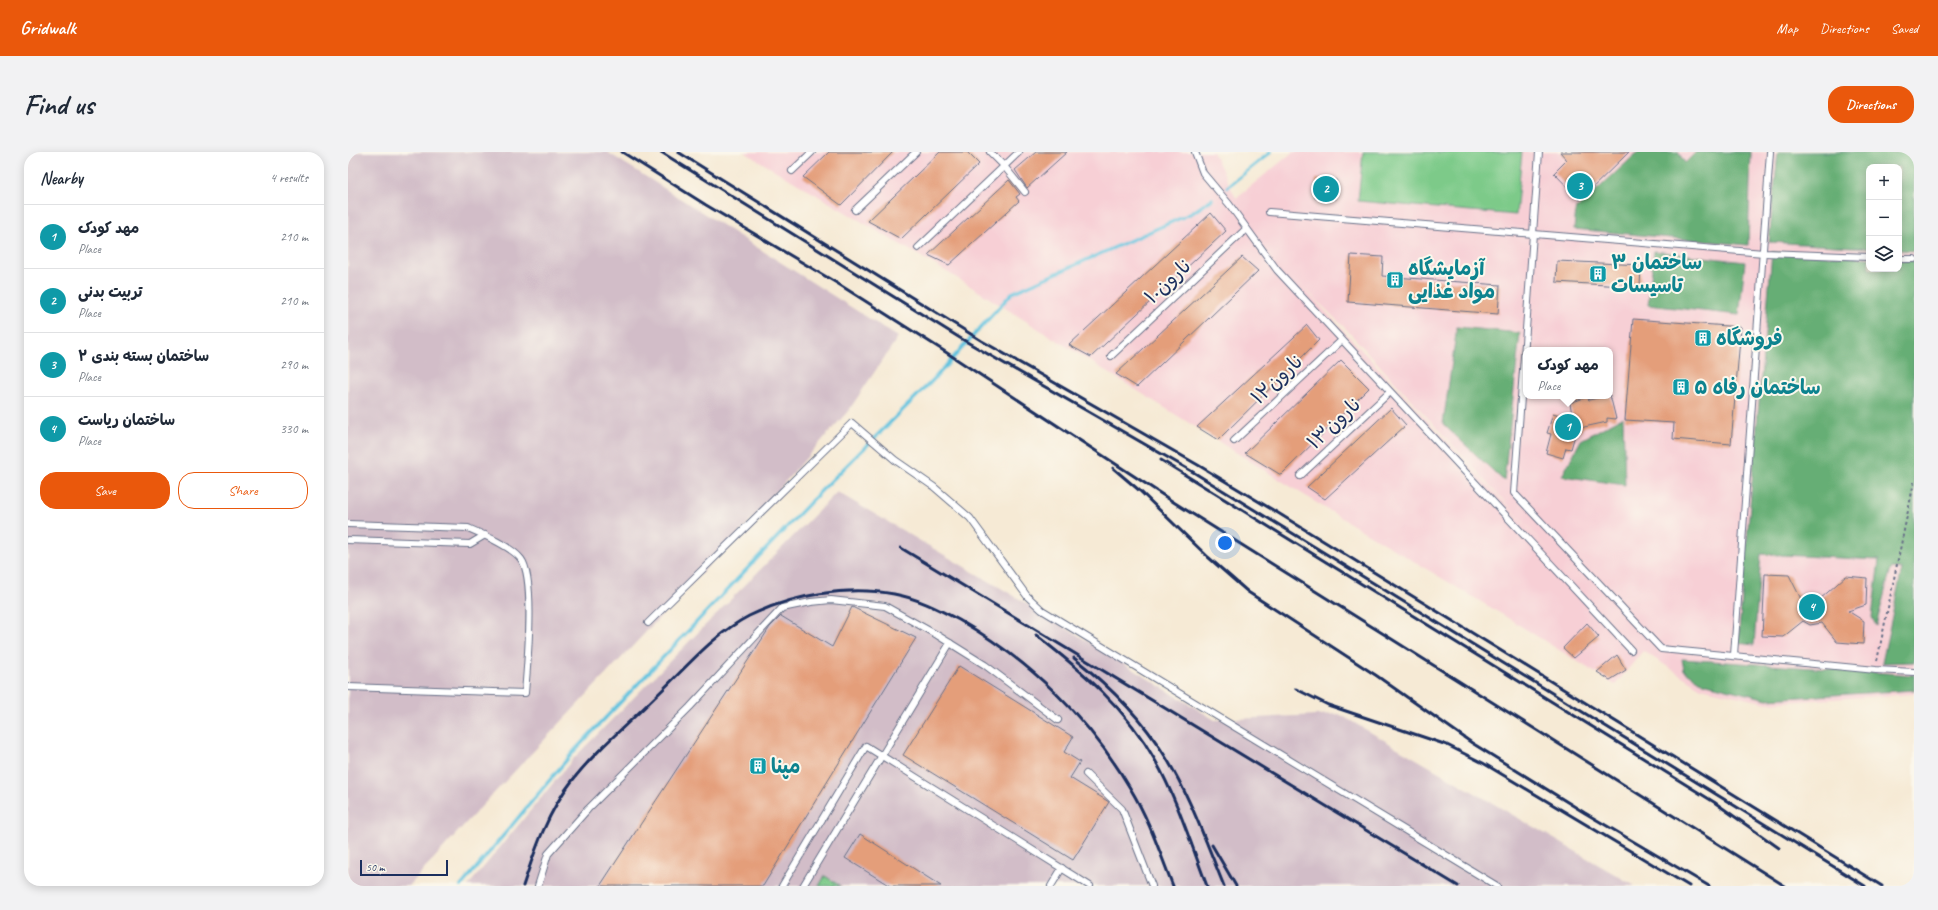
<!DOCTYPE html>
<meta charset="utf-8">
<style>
:root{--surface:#fff;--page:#f2f2f3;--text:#1f2937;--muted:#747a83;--line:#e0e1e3;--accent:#ea580c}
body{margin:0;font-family:Caveat,"Playpen Sans Arabic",sans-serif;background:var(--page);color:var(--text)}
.controls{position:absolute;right:12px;top:12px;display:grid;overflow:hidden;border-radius:8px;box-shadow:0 2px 10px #0003}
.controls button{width:36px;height:36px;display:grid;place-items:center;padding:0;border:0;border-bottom:1px solid var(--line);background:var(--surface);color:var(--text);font:20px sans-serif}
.scale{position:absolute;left:12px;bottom:10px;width:88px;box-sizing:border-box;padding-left:4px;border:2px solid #1b2f5e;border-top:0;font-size:11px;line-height:14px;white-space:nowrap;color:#1b2f5e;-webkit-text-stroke:3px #fbf7ec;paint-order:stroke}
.you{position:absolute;left:877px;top:391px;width:14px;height:14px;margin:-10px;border:3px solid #fff;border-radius:50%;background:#1a73e8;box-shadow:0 0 0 6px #1a73e833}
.badge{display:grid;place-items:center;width:26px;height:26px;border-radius:50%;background:var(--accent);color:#fff;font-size:13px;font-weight:700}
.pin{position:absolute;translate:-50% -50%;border:2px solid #fff;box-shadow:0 1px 4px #0006}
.popup{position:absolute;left:1175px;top:195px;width:90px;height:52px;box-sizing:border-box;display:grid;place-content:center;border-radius:8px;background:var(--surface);filter:drop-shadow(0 1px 3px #0005);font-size:13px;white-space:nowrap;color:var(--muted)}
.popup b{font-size:15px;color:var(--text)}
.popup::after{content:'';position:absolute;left:50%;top:100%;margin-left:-8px;border:8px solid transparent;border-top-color:var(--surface)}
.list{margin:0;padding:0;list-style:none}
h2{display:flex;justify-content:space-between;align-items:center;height:52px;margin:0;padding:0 16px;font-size:17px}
h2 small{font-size:13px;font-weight:400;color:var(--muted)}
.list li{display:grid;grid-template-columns:26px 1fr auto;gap:12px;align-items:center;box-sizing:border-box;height:64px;padding:0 16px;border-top:1px solid var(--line)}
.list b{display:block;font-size:15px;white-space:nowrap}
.list p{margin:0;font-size:13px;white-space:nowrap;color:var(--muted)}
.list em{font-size:13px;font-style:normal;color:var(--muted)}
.actions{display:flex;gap:8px;padding:12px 16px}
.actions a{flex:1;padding:9px 0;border:1px solid var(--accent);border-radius:16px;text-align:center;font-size:14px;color:var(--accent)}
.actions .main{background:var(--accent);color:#fff}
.icon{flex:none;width:22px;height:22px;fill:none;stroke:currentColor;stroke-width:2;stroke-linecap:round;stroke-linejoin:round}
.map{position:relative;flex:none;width:1566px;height:734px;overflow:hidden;border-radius:16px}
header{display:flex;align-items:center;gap:24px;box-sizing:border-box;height:56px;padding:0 20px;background:var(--accent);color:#fff}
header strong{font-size:19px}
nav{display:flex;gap:22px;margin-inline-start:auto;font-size:14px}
.intro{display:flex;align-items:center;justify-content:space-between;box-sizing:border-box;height:96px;padding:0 24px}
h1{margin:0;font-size:28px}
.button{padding:10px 18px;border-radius:16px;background:var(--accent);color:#fff;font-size:14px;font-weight:700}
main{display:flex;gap:24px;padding:0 24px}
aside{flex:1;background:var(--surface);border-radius:16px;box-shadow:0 2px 10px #0003}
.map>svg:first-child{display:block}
</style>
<header>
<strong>Gridwalk</strong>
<nav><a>Map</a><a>Directions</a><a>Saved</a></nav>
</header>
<div class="intro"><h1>Find us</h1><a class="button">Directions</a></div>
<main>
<aside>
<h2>Nearby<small>4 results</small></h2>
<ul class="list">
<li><span class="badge" style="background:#0f9aa8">1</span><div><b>مهد کودک</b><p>Place</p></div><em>210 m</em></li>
<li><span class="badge" style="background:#0f9aa8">2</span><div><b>تربیت بدنی</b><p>Place</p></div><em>210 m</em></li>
<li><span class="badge" style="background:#0f9aa8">3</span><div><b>۲ ساختمان بسته بندی</b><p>Place</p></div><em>290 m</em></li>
<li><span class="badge" style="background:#0f9aa8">4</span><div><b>ساختمان ریاست</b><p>Place</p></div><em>330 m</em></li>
</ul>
<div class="actions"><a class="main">Save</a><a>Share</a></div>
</aside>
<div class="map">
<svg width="1566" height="734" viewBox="0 0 1566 734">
<rect width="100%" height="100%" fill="#fbf7ec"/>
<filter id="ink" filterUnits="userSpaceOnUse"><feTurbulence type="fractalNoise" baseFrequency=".025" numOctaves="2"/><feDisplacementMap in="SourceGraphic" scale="8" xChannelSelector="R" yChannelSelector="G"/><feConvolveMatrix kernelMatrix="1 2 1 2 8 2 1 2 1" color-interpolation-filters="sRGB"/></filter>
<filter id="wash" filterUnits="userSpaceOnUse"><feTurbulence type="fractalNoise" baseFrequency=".012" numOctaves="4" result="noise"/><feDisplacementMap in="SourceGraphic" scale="16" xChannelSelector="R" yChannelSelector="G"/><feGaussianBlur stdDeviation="0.9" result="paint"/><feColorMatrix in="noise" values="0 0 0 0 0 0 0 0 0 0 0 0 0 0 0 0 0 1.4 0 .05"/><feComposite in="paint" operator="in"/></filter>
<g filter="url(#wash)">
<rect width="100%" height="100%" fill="#f6ead5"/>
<!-- built -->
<path fill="#f7cfd5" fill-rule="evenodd" d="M396 0H865L888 46 945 0H1566V542L1419 551 1353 536 1295 499 1267 533 1160 466 972 353 614 129ZM1521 15H1551V117H1521ZM952 132 998 177 1213 411ZM1178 198H1262V244H1178Z"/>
<!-- industrial -->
<g fill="#d2bdc8">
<polygon points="0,0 259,0 550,185 501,258 395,377 116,673 61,734 0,734"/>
<polygon points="489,340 673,448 867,568 991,562 1287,734 120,734 226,606"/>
</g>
<!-- green -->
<g fill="#7dca89" stroke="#4c7c74">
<polygon points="1015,0 1174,0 1168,63 1010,49"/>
<polygon points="477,724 492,734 471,734"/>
</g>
<!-- forest -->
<g fill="#66ae75" stroke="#406e6a">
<polygon points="1290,0 1330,0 1337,11 1348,0 1403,0 1400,93 1226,77 1228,57"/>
<polygon points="1430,0 1566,0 1566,99 1551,98 1551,15 1521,15 1521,96 1421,90"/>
<polygon points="1306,99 1397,110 1391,163 1300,153"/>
<polygon points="1424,100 1521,106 1521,117 1551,117 1551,108 1566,109 1566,510 1534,511 1554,417 1543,416 1528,474 1524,465 1531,408 1413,402 1406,493 1390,491"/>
<polygon points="1109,175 1172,181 1156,329 1095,272"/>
<polygon points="1275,265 1277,333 1214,324 1233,288"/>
<polygon points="1334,507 1566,523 1566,538 1419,547 1355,531 1336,518"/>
</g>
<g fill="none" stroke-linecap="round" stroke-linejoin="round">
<!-- stream -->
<g stroke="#61c3df" stroke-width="3.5">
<polyline points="879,35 923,0"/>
<polyline points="113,734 227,598 473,339 585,228 664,141 844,61 864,47"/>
</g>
</g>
<g id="blocks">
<!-- building -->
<g fill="#e49e7a">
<polygon points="481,0 545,0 493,53 455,25"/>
<polygon points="592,0 619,0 631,12 553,87 520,69"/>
<polygon points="688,0 719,0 679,36 667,18"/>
<polygon points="1212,0 1281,0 1232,48 1206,21 1219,8"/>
<polygon points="968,27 988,28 988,47 967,46"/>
<polygon points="661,28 672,42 668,45 671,49 601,113 580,103"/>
<polygon points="863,61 878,79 743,205 721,193"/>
<polygon points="1003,103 1035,105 1034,124 1152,133 1150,162 1000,150"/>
<polygon points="894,105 910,119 789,235 768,222"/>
<polygon points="1209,109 1293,113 1292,135 1208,130"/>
<polygon points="1285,167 1393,175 1383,292 1325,287 1326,271 1277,268"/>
<polygon points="959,173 971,188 870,288 849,275"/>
<polygon points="993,208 1021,236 933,323 897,301"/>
<polygon points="1262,243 1268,267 1259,266 1259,270 1236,275 1227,283 1223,297 1218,296 1215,306 1198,301 1203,282 1199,281 1205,262 1225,268 1222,251 1239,245 1241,248"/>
<polygon points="1043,256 1058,273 977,347 959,335"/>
<polygon points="1417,422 1441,423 1453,447 1463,445 1471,448 1498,424 1519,426 1518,453 1500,459 1516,469 1515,492 1489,490 1474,471 1462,473 1455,469 1435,485 1414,484"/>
<polygon points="504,455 568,486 415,734 252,734 422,475 433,464 484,495"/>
<polygon points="1239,471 1251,485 1226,506 1215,496"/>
<polygon points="1269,503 1278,518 1262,528 1249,520"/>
<polygon points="611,514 725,585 716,600 732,610 722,626 761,650 725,708 555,603"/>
<polygon points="512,682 593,734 542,734 497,706"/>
</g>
</g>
</g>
<g filter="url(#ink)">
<use href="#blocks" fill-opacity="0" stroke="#687088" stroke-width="1"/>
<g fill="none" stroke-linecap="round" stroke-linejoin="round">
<defs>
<g id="lane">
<polyline points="642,0 656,14 677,40"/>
<polyline points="847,0 855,21 881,52 929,118 1283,498"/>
<polyline points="1191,0 1166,341 1313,497 1528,518 1566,520"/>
<polyline points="444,19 464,0"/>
<polyline points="507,58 568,0"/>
<polyline points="921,60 1416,101 1521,105"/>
<polyline points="570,96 671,0"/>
<polyline points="1551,107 1566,107"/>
<polyline points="763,204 898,77"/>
<polyline points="886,289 993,189"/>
<polyline points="952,324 1041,241"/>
<path d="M0 372 120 376C134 382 163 394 173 407 188 426 179 515 177 541L0 535"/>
<polyline points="0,388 122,392 137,383"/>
<polyline points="300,471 504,271 547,308 586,335 622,366 679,444 694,458 1149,734"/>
<polyline points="1386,503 1422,0"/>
<polyline points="738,622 774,657 804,734"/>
<polyline points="190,734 200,702 240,657 342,555 434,456 463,450 483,448 537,454 589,483 637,513 710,568"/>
<polyline points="434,734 518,594 742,734"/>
<polyline points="455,734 602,491"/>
<polyline points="703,734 714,716"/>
</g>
</defs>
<!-- lane casing -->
<use href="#lane" stroke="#687088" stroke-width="8"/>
<!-- path -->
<polyline stroke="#687088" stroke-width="2" stroke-dasharray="3 3" stroke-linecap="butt" points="1529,509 1566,330"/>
<!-- lane -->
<use href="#lane" stroke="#fff" stroke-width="6"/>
<!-- rail -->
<g stroke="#1b2f5e" stroke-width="3">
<polyline points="274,0 358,53 492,133 596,199 827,351 1437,734"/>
<polyline points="313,0 612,186 845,320 1517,734"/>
<polyline points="330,0 634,189 850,313 930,361 1534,734"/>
<polyline points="813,308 1366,650 1431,696"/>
<polyline points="765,316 792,339 860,405 900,440 1029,524 1124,591 1237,661 1361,734"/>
<polyline points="553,396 1110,734"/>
<path d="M688 483C733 518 779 557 807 608 829 647 843 692 859 734"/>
<path d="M726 506C760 533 794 566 817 604 842 644 858 690 876 734"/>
<polyline points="948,537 980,553 1099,593 1135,611 1341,734"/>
<polyline points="864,693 888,734"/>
<path d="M175 734C187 698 200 659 224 629 247 599 279 573 306 546 336 518 364 483 401 464 444 443 499 433 546 442 569 446 590 457 611 468 681 508 741 566 782 636 801 667 812 701 825 734"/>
</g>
</g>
</g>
<!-- icons -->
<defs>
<symbol id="building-square" viewBox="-11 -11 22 22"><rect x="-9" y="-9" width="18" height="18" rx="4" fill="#0f9aa8" stroke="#fbf7ec"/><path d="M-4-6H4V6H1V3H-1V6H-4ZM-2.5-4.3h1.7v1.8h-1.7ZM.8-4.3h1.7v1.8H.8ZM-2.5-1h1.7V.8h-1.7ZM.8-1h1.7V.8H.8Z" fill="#fff"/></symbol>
</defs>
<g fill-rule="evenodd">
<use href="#building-square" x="1240" y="112" width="20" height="20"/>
<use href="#building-square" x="1037" y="118" width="20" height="20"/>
<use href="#building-square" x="1345" y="176" width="20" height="20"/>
<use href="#building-square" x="1323" y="225" width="20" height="20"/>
<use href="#building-square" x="400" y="604" width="20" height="20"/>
</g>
<g text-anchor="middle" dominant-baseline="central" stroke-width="4" stroke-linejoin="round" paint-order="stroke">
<!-- culture labels -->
<g font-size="20" font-weight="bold" fill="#0d838f" stroke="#fbf7ec" text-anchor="start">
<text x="1263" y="110">۳ ساختمان<tspan x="1263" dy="23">تاسیسات</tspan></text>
<text x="1060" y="116">آزمایشگاه<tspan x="1060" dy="23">مواد غذایی</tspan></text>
<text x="1368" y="186">فروشگاه</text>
<text x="1346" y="235">۵ ساختمان رفاه</text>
<text x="423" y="614">مپنا</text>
</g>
<!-- street labels -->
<g font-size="20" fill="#1b2f5e" stroke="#fbf7ec">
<text transform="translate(820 129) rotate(-43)">نارون۱۰</text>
<text transform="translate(929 227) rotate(-43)">نارون۱۲</text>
<text transform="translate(986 271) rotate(-43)">نارون۱۳</text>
</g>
</g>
</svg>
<div class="controls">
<button>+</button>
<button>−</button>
<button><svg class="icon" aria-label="layers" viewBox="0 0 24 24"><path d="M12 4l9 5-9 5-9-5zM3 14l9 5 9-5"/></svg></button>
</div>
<div class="scale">50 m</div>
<div class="you"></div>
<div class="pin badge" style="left:1220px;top:275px;background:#0f9aa8">1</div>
<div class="popup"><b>مهد کودک</b>Place</div>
<div class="pin badge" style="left:978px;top:37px;background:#0f9aa8">2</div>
<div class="pin badge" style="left:1232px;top:34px;background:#0f9aa8">3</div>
<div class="pin badge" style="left:1464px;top:455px;background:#0f9aa8">4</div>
</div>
</main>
